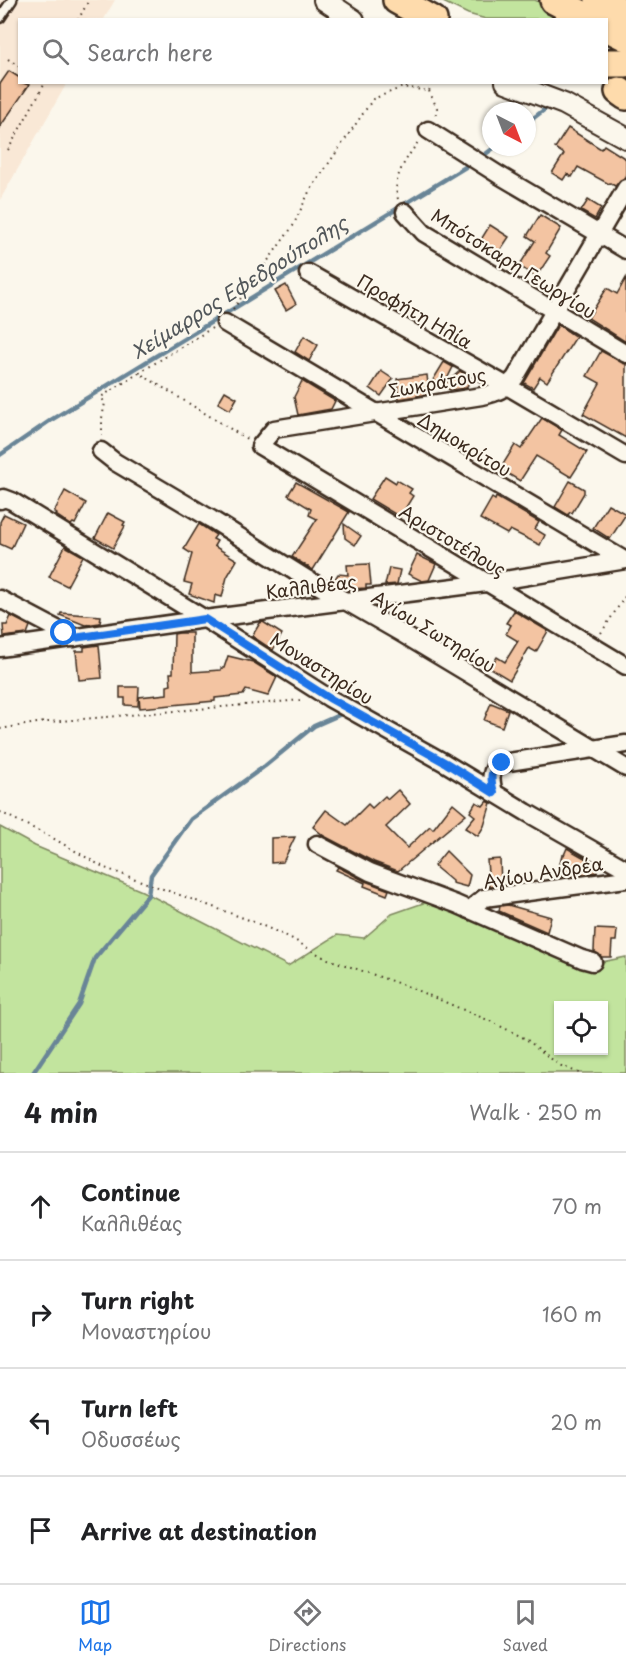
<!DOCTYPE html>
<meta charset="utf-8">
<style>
:root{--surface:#fff;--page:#f6f6f6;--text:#202124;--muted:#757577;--line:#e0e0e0;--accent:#1a73e8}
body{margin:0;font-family:"Playpen Sans",sans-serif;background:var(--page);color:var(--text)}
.controls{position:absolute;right:18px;bottom:18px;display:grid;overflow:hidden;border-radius:0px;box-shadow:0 2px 4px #0004}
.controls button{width:54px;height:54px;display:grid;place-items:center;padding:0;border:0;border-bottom:2px solid var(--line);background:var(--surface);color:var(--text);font:30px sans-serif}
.compass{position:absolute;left:482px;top:102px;width:54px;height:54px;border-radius:50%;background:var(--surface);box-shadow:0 2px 4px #0004;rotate:138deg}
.stop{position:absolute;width:18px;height:18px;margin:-14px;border:4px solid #1a73e8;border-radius:50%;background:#fff}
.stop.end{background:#1a73e8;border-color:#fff;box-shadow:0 2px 6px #0008}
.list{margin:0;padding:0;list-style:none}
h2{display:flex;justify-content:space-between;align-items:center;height:78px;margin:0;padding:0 24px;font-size:26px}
h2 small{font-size:20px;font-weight:400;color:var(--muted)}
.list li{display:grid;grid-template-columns:39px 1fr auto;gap:18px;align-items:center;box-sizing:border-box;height:108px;padding:0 24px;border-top:2px solid var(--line)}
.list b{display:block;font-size:22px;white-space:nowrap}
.list p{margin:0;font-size:20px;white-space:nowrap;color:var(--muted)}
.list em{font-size:20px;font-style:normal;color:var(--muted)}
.icon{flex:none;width:33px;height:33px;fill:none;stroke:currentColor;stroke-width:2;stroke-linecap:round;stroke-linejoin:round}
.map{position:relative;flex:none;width:626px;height:1073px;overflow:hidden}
.search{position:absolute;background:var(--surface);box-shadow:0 2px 4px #0004;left:18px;right:18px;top:18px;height:66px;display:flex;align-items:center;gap:15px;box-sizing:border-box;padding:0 21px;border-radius:0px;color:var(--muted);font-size:22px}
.sheet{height:510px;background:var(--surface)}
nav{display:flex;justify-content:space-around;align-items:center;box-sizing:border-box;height:84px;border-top:2px solid var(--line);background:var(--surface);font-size:16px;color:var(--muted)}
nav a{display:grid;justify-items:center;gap:3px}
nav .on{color:var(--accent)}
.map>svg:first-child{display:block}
</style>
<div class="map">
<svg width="626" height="1073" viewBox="0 0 626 1073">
<rect width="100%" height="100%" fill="#fbf7ec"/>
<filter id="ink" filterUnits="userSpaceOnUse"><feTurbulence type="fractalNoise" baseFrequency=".0167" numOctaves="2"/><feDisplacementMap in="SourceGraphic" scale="12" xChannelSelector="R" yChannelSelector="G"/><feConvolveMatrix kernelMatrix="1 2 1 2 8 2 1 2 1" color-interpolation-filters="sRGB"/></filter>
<g filter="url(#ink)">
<!-- built -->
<polygon fill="#f9e8d6" points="0,0 115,0 104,19 20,20 20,82 67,83 0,200"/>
<!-- green -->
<g fill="#c2e49e" stroke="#7e875e" stroke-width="1.5" fill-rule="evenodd">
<polygon points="439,0 535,0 573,19 486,19 468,14"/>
<path d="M0 827 35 846 142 891 288 966 337 935 364 938 392 914 429 901 598 967 602 962 626 957V1073H0ZM558 1005H604V1050H558Z"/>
</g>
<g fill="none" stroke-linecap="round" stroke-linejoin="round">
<!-- stream -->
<g stroke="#698597" stroke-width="4.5">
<polyline points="527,123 549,106"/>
<polyline points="479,159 495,147"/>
<polyline points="0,455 51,420 472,163"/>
<polyline points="33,1073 79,1004 95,958 148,895 151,875 191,819 265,766 314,726 339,715"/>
</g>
</g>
<!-- building -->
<g fill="#f3c4a2" stroke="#3b2a1e" stroke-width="1.5">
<polygon points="9,71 20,78 20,82 29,85 0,127 0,84"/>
<polygon points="568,128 601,149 604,145 626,159 626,174 624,178 615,186 610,183 609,184 578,167 572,177 567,174 563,180 552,173 564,154 555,148"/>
<polygon points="588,200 601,208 595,219 581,211"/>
<polygon points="540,215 561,228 546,253 550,256 536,277 519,266 535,241 527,236"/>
<polygon points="490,225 509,237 495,258 477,246"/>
<polygon points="626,278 626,342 588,318 607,288 617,294"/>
<polygon points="286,285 296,304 286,310 275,291"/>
<polygon points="558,325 576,337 547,382 540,377 533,388 524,383"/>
<polygon points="304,336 318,345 309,361 295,352"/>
<polygon points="601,351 626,364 626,438 583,414 600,383 587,376"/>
<polygon points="444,362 453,367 444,385 460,371 472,378 466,388 450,390 433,380"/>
<polygon points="381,371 393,379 381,396 370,388"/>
<polygon points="427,375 429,394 399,399 397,379"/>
<polygon points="302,381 335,401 331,409 298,415 294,397"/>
<polygon points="225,391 237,398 230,410 218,403"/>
<polygon points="542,418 562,430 559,435 587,452 571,477 536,456 520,481 500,469 515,445 521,449"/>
<polygon points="385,476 396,483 397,480 412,489 409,493 413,496 400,517 370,499"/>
<polygon points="570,481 584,489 584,493 572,513 570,512 568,515 555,507"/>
<polygon points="296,482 349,512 313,570 292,557 317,519 309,515 311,509 288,495"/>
<polygon points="65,491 86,503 75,524 73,523 71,525 56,515 57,514 54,512"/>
<polygon points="496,497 539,522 535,529 545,535 540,545 510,530 507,534 480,519 492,498 495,500"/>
<polygon points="608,504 626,514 610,539 593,528"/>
<polygon points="108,513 125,522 123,525 125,526 113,548 95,538"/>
<polygon points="4,514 23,523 11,549 0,544 0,522"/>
<polygon points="199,524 216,535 213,539 217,541 214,546 237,560 227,577 222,597 215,595 214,603 189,594 192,584 184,582 192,554 184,549"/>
<polygon points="344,524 361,536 355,545 345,538"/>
<polygon points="65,546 83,556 67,586 49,577"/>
<polygon points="417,555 436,564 429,580 422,581 408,574"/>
<polygon points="369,564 371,585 366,585 366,588 350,589 333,582 338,574 348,575 347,565"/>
<polygon points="389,568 400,570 397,584 385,585"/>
<polygon points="514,611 548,631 536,652 529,648 510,680 490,668 497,657 505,662 518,641 506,634 511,625 506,623"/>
<polygon points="61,613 101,616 100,623 85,625 60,615"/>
<polygon points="11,616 30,626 27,634 4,637 3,625 7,625"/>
<polygon points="263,622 282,634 273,650 252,636 260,623"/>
<polygon points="179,633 192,633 192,672 221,670 221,668 224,668 228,656 253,662 277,677 268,696 246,690 243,695 215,698 215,701 140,708 139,697 167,694 167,686 171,685 170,673 173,673 174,634"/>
<polygon points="99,645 102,678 79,680 76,651 84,651 84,647"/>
<polygon points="120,687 139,687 138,706 125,705 125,698 120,698"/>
<polygon points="491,703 508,710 502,727 484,720"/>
<polygon points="398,790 410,804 386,827 407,848 430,826 433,829 453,803 466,814 398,871 374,862 324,836 313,827 326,810 347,825 368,804 372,808 385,796 388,799"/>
<polygon points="487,801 491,803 484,826 478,836 465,828 475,816 470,812 476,802 483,806"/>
<polygon points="295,837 283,862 271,863 271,838"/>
<polygon points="567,848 597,865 597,872 562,877 560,864 562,855 564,855"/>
<polygon points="446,851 470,875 467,887 452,883 452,881 434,866"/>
<polygon points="500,859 501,885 489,887 487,860"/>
<polygon points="338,867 365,881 389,890 387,895 364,886 365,883 336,870"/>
<polygon points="508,905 551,917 547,932 499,911 500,906"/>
<polygon points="595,929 617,930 616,941 612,941 611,957 602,957 594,951"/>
</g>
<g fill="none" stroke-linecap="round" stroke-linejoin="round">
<defs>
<polyline id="service" points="0,18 12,0"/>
<g id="minor">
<polyline points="428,130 499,175 626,250"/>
<path d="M626 188 515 378C506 389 495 393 482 396L274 429 260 446 626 666"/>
<polyline points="405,212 424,233 626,354"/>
<polyline points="308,273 507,386 626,456"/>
<polyline points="225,323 624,560"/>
<polyline points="101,451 115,462 211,519 307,579 401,633 626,768"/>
<polyline points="0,500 4,498 12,501 205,619 329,698 445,763 526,812 626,869"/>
<polyline points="0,599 74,638"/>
<polyline points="0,648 205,619 486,583 626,560"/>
<path d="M494 793C491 781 488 769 502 763L626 744"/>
<polyline points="317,844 370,872 456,904 582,959 593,962"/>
<polyline points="469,910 484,898 626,879"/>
</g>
<g id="tertiary">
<polyline points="324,0 354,20"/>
<polyline points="506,82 564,104 626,138"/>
</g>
<g id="trunk">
<polyline points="397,0 433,20"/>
<polyline points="554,0 592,20"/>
<polyline points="599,0 626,14"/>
<polyline points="606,27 626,37"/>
<polyline points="606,63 626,63"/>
<polyline points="619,91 626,96"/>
</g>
</defs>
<!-- service casing -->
<use href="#service" stroke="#3b2a1e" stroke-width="13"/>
<!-- minor casing -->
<use href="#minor" stroke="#3b2a1e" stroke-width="21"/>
<!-- tertiary casing -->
<use href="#tertiary" stroke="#3b2a1e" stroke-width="24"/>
<!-- trunk casing -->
<use href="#trunk" stroke="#3b2a1e" stroke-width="32"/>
<!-- path -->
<g stroke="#3b2a1e" stroke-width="2" stroke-dasharray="1.5 4.5" stroke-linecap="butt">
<polyline points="78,20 89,0"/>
<polyline points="8,59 20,67"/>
<polyline points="429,91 437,108 435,118"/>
<polyline points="8,150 45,83"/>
<path d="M398 199C391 178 407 158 418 142"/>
<polyline points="233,309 293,226 309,192 373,99 403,87 429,91 432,82"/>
<polyline points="212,328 139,373 247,439"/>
<polyline points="102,436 102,418 105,403 101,397 139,373"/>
<polyline points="601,633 626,595"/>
<polyline points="0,729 37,723 302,700"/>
<polyline points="0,812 49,836 105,868 249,920 289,937 325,958 409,987 490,1021 526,1039 559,1065 579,1073"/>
</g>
<!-- service -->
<use href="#service" stroke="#fbf7ec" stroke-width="8"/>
<!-- minor -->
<use href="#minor" stroke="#fbf7ec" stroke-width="16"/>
<!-- tertiary -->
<use href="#tertiary" stroke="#fbf7ec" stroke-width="20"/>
<!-- trunk -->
<use href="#trunk" stroke="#fedbac" stroke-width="27"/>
</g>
</g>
<g fill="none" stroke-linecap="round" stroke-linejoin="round" filter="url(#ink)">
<!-- route -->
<path stroke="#1a73e8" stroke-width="8" d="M64 633 74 638 205 619 329 698 446 763 494 793C491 781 488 768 502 763"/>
</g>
<g text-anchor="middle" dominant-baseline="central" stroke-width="4.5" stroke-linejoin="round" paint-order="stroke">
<!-- street labels -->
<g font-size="18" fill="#3b2a1e" stroke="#fbf7ec">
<text transform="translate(514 263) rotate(32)">Μπότσκαρη Γεωργίου</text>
<text transform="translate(415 311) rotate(30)">Προφήτη Ηλία</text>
<text transform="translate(437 382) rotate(-10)">Σωκράτους</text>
<text transform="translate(465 444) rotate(31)">Δημοκρίτου</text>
<text transform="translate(453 540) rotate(31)">Αριστοτέλους</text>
<text transform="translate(311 586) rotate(-7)">Καλλιθέας</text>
<text transform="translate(434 631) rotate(31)">Αγίου Σωτηρίου</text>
<text transform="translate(322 668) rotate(32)">Μοναστηρίου</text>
<text transform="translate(543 872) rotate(-9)">Αγίου Ανδρέα</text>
</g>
<!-- water labels -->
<g font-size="20" font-style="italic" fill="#52575a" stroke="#fbf7ec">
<text transform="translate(239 287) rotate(-32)">Χείμαρρος Εφεδρούπολης</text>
</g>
</g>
</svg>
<div class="controls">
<button><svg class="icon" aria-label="locate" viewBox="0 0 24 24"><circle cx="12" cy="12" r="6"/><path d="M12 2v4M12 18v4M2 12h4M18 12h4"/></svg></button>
</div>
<svg class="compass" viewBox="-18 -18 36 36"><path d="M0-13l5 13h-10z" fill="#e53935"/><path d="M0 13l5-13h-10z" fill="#757577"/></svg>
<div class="stop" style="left:64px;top:633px"></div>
<div class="stop end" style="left:502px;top:763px"></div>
<div class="search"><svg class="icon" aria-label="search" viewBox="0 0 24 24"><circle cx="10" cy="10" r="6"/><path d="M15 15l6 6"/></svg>Search here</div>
</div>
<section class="sheet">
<h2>4 min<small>Walk · 250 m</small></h2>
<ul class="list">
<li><svg class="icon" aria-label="ahead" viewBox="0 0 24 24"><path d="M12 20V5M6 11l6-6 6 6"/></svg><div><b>Continue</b><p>Καλλιθέας</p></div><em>70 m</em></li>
<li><svg class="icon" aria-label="right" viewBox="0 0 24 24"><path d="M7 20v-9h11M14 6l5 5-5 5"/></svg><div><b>Turn right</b><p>Μοναστηρίου</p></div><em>160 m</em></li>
<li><svg class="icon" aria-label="left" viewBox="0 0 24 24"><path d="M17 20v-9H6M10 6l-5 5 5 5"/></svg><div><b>Turn left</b><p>Οδυσσέως</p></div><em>20 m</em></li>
<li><svg class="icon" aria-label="arrive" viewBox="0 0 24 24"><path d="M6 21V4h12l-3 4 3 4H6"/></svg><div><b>Arrive at destination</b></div></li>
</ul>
</section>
<nav>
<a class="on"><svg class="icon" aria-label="map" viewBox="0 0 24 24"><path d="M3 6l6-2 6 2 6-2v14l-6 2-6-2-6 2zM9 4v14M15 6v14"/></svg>Map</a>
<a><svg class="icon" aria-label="directions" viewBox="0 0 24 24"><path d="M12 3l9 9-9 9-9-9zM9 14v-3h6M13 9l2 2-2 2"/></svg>Directions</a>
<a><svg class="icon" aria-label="saved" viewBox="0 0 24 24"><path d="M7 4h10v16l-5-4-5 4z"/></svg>Saved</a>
</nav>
